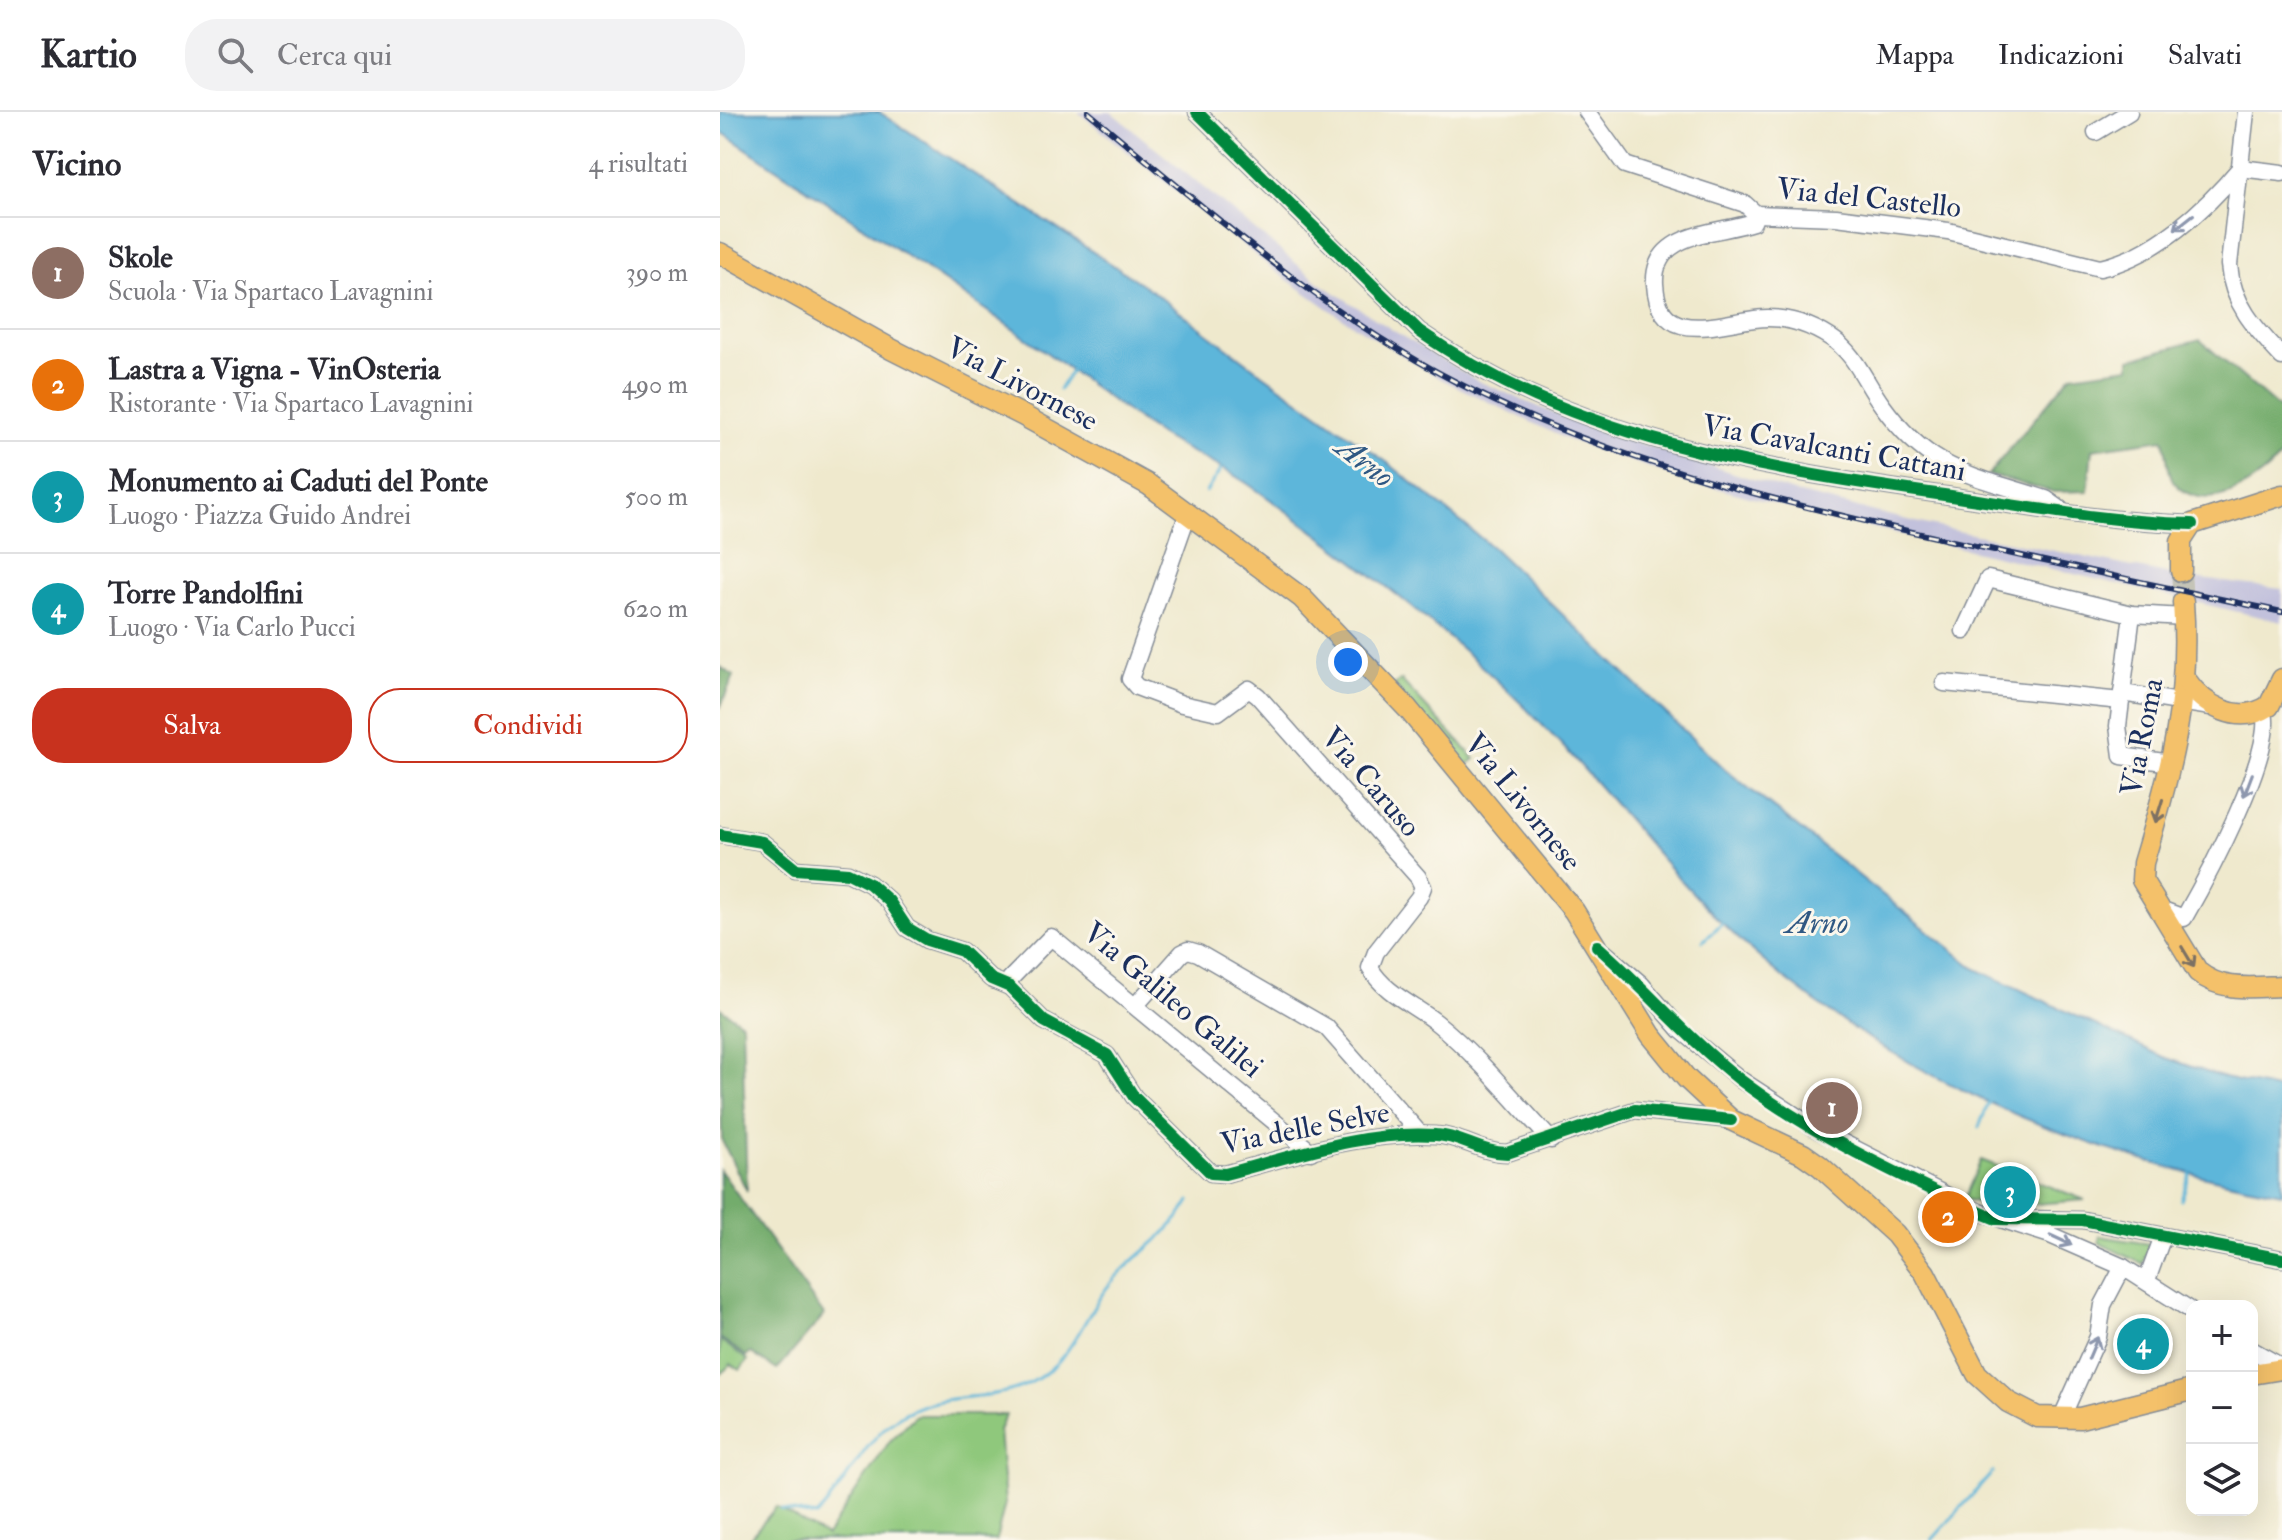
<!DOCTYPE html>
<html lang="it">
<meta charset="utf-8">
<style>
:root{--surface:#fff;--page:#f2f2f3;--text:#2b2b33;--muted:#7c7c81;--line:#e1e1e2;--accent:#c8321e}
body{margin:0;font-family:"IM FELL Double Pica",serif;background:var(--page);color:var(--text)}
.controls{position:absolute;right:24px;bottom:24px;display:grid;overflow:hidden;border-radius:16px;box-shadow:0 8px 32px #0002}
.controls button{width:72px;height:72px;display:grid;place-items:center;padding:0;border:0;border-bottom:2px solid var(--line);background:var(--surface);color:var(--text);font:40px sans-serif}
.you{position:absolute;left:628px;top:550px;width:28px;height:28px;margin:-20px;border:6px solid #fff;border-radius:50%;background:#1a73e8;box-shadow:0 0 0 12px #1a73e833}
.badge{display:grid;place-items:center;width:52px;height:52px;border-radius:50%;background:var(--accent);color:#fff;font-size:26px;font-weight:700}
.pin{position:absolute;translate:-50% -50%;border:4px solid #fff;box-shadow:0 2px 8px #0006}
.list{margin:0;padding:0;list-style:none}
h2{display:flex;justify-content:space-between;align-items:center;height:104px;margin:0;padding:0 32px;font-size:34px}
h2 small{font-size:26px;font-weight:400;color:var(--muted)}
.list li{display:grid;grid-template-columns:52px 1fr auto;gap:24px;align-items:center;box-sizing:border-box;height:112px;padding:0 32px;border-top:2px solid var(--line)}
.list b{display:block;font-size:30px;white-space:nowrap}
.list p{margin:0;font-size:26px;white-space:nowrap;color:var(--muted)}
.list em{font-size:26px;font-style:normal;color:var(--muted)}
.actions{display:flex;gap:16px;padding:24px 32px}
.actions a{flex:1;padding:18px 0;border:2px solid var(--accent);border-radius:32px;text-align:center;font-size:28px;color:var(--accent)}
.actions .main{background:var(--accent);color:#fff}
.icon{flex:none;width:44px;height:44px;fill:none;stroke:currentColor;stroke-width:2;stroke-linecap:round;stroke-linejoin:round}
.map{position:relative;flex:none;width:1562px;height:1428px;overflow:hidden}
header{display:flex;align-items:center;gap:48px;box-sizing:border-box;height:112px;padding:0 40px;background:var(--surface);border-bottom:2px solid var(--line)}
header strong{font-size:38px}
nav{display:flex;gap:44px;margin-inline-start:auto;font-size:28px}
.search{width:560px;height:72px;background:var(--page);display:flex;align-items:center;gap:20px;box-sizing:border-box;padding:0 28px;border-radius:32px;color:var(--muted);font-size:30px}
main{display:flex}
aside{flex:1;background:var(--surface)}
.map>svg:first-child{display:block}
</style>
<header>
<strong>Kartio</strong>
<div class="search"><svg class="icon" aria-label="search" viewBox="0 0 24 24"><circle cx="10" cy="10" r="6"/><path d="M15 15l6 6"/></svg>Cerca qui</div>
<nav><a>Mappa</a><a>Indicazioni</a><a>Salvati</a></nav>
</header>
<main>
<aside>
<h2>Vicino<small>4 risultati</small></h2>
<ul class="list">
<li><span class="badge" style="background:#8d6e63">1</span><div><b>Skole</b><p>Scuola · Via Spartaco Lavagnini</p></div><em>390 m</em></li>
<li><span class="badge" style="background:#e8710a">2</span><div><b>Lastra a Vigna - VinOsteria</b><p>Ristorante · Via Spartaco Lavagnini</p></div><em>490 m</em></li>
<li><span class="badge" style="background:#0f9aa8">3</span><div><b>Monumento ai Caduti del Ponte</b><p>Luogo · Piazza Guido Andrei</p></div><em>500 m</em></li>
<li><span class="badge" style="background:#0f9aa8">4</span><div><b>Torre Pandolfini</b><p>Luogo · Via Carlo Pucci</p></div><em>620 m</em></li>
</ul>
<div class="actions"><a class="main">Salva</a><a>Condividi</a></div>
</aside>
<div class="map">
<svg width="1562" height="1428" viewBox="0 0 1562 1428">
<rect width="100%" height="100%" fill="#fbf7ec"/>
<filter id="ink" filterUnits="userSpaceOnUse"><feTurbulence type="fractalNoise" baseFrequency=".0125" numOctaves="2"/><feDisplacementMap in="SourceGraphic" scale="16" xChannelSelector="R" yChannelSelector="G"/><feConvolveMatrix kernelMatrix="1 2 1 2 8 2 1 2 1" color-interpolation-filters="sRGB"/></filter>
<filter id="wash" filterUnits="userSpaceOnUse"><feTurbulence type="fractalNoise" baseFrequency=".006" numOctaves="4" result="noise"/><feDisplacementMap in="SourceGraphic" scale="32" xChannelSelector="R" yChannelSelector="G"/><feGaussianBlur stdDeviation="1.8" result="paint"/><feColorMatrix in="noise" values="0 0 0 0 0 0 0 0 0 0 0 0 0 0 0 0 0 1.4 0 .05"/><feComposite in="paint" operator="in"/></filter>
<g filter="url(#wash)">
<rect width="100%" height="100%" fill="#efe9cd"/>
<!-- industrial -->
<polygon fill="#c2c1dc" points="358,0 391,0 600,171 685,226 758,269 864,314 1080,382 1213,414 1456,464 1562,477 1562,510 1098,403 966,368 846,327 721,267 619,204 559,162"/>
<!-- green -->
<g fill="#8fc87c" stroke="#557c6d" stroke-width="2">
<polygon points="681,568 755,647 742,657 674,573"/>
<polygon points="1261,1048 1365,1088 1277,1095 1244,1087"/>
<polygon points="1380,1124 1430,1132 1423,1152 1383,1133 1379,1130"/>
<polygon points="0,1228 28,1248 20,1258 11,1252 0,1263"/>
<polygon points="196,1303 286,1303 279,1318 285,1391 276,1428 28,1428 56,1395 106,1424 170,1329"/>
</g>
<!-- forest -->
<g fill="#73ac6c" stroke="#476e65" stroke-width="2">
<path d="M1480 228 1562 299V343C1539 370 1486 407 1454 370 1447 361 1447 339 1444 327L1372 337 1368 379 1334 380 1268 363 1351 263 1410 255V247Z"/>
<polygon points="0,555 14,564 0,596"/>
<polygon points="0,896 22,911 27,1079 2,1029"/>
<polygon points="0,1058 104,1203 57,1258 31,1241 26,1244 0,1226"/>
</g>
<!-- water -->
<path fill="#5db6da" stroke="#3c729c" stroke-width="2" d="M0 0H159L425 174 538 259 668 351 773 436 1002 655 1256 857 1446 946 1504 966 1562 978V1081C1358 1044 1157 960 1006 815 946 757 896 690 838 629 786 574 727 522 667 475 622 440 575 404 528 372 498 352 465 339 436 320 391 289 348 255 303 224 204 154 101 87 0 19Z"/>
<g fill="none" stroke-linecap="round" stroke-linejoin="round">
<!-- stream -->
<g stroke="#5db6da" stroke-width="3">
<polyline points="339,278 351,259"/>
<polyline points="486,380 501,357"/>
<polyline points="983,829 1002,811"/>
<polyline points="1259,1015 1269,990"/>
<polyline points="1461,1088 1470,1062"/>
<path d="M61 1398 96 1404C126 1375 143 1329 177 1306 222 1276 271 1293 312 1270 350 1249 360 1214 383 1181 407 1146 449 1127 470 1089"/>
<polyline points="1212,1428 1273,1360"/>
</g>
</g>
</g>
<g filter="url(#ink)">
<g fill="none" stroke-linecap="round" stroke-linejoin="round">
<!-- major-tunnel -->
<polyline stroke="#c5c4b7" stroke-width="20" stroke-dasharray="20 10" stroke-linecap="butt" points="1461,459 1463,490"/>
<defs>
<g id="minor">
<path d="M477 0 699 219C854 328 1047 358 1231 384 1311 396 1391 410 1472 412"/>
<polyline points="867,0 905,53 1025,92 1036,102"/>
<path d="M1526 0 1509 153C1512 192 1536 217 1562 245"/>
<polyline points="1376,20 1409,0"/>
<polyline points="1520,56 1562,61"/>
<path d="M1036 102 1033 110C998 122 932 119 935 172 939 241 1007 206 1048 206 1071 206 1091 213 1111 226 1135 241 1145 270 1162 293 1210 360 1252 363 1326 387L1340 397"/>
<path d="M1036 102 1116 105 1228 119 1380 156C1435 144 1485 98 1520 56"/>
<path d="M468 401 410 567 417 575 462 592 498 600 529 577 538 584 698 765 703 775 699 785 656 840 650 856C665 882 695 893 717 911 759 945 794 989 831 1028"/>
<polyline points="1244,519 1268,467 1412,502 1464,505"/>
<polyline points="1224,571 1401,589"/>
<polyline points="1402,581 1412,502"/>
<polyline points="1451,651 1402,644 1398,614 1402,581 1491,595"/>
<path d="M0 723 42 730 75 757 128 761 150 772 169 789 187 816 207 828 242 839 271 867 290 875 324 909 387 943 414 985 491 1061 505 1062C574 1044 645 1018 716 1023 741 1024 761 1041 787 1041L915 998 1011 1008"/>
<path d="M1440 797 1464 806C1484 771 1559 634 1543 598"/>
<polyline points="884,840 921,872 961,918 1021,968 1096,1017 1259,1100 1330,1123 1403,1155 1472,1199"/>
<polyline points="290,875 290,867 331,825 591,1040"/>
<polyline points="416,893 462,841 468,838 478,841 606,915 700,1022"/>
<polyline points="1296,1107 1363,1108 1562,1147"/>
<polyline points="1427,1168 1443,1124"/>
<polyline points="1532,1238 1562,1255"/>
<polyline points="1341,1307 1378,1225 1383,1193 1403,1155"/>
</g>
<g id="major">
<polyline points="0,141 171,237 302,303 429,373 582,486 688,597 854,799 931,923 966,966 1011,1008 1083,1042 1100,1054 1175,1122 1205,1161 1257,1262 1288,1290 1317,1305 1360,1306 1472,1278"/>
<polyline points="1461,459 1461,429 1472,412 1562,383"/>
<path d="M1463 490C1470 588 1451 659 1423 751L1422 768 1478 860C1502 880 1532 875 1562 874"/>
<path d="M1466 568C1484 594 1518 614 1549 594L1562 567"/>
<polyline points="1532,1262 1562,1257"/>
</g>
</defs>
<!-- minor casing -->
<use href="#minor" stroke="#858c96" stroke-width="19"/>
<!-- major casing -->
<use href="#major" stroke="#858c96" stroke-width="23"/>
<!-- minor -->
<use href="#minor" stroke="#fff" stroke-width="16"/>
<!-- major -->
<use href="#major" stroke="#f4c16a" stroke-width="20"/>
<defs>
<path id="rail" d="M368 0C485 96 601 200 736 270 897 353 1076 395 1251 433 1355 456 1458 478 1562 500"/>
</defs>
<!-- rail casing -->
<use href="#rail" stroke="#1b2f5e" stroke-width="6"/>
<!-- rail -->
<use href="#rail" stroke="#fbf7ec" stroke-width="3" stroke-dasharray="9" stroke-linecap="butt"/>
<defs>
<g id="cycleway">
<path d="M477 0 699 219C854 328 1047 358 1231 384 1311 396 1391 410 1472 412"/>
<path d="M0 723 42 730 75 757 128 761 150 772 169 789 187 816 207 828 242 839 271 867 290 875 324 909 387 943 414 985 491 1061 505 1062C574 1044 645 1018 716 1023 741 1024 761 1041 787 1041L915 998 1011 1008"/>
<path d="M877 834C926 877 967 926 1019 967 1091 1022 1177 1062 1259 1100L1276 1107 1363 1108 1562 1147"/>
</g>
</defs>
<!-- cycleway casing -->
<use href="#cycleway" stroke="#fbf7ec" stroke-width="17"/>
<!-- cycleway -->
<use href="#cycleway" stroke="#00873e" stroke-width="12"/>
</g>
<!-- one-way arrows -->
<defs><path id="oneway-shaft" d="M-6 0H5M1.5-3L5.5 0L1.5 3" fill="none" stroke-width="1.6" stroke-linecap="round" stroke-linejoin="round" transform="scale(2)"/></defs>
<g stroke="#8d97ae">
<use href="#oneway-shaft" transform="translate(1464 110) rotate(142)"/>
<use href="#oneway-shaft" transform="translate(1528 673) rotate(111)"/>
<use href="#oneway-shaft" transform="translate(1341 1128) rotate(25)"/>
<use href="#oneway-shaft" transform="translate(1373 1236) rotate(-67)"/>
</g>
<g stroke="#7d7163">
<use href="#oneway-shaft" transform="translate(1439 699) rotate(107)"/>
<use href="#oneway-shaft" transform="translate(1468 845) rotate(59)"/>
</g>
</g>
<g text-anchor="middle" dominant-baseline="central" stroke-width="6" stroke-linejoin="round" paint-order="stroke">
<!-- street labels -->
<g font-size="30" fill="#1b2f5e" stroke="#fbf7ec">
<text transform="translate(1149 86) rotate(6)">Via del Castello</text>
<text transform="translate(302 272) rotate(28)">Via Livornese</text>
<text transform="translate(1114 336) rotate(10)">Via Cavalcanti Cattani</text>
<text transform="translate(1422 625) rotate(-79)">Via Roma</text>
<text transform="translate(651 670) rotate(49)">Via Caruso</text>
<text transform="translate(803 690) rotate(51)">Via Livornese</text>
<text transform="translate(453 888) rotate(40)">Via Galileo Galilei</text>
<text transform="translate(585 1016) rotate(-11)">Via delle Selve</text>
</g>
<!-- water labels -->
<g font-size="32" font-style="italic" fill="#2f5883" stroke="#fbf7ec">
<text transform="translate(645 350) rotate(37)">Arno</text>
<text x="1097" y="811">Arno</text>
</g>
</g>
</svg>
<div class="controls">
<button>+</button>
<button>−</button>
<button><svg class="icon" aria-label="layers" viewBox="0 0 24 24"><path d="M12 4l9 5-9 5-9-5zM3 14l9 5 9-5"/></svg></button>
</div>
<div class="you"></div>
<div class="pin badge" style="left:1112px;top:996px;background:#8d6e63">1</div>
<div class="pin badge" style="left:1228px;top:1105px;background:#e8710a">2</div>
<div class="pin badge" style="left:1290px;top:1080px;background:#0f9aa8">3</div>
<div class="pin badge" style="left:1423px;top:1232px;background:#0f9aa8">4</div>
</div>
</main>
